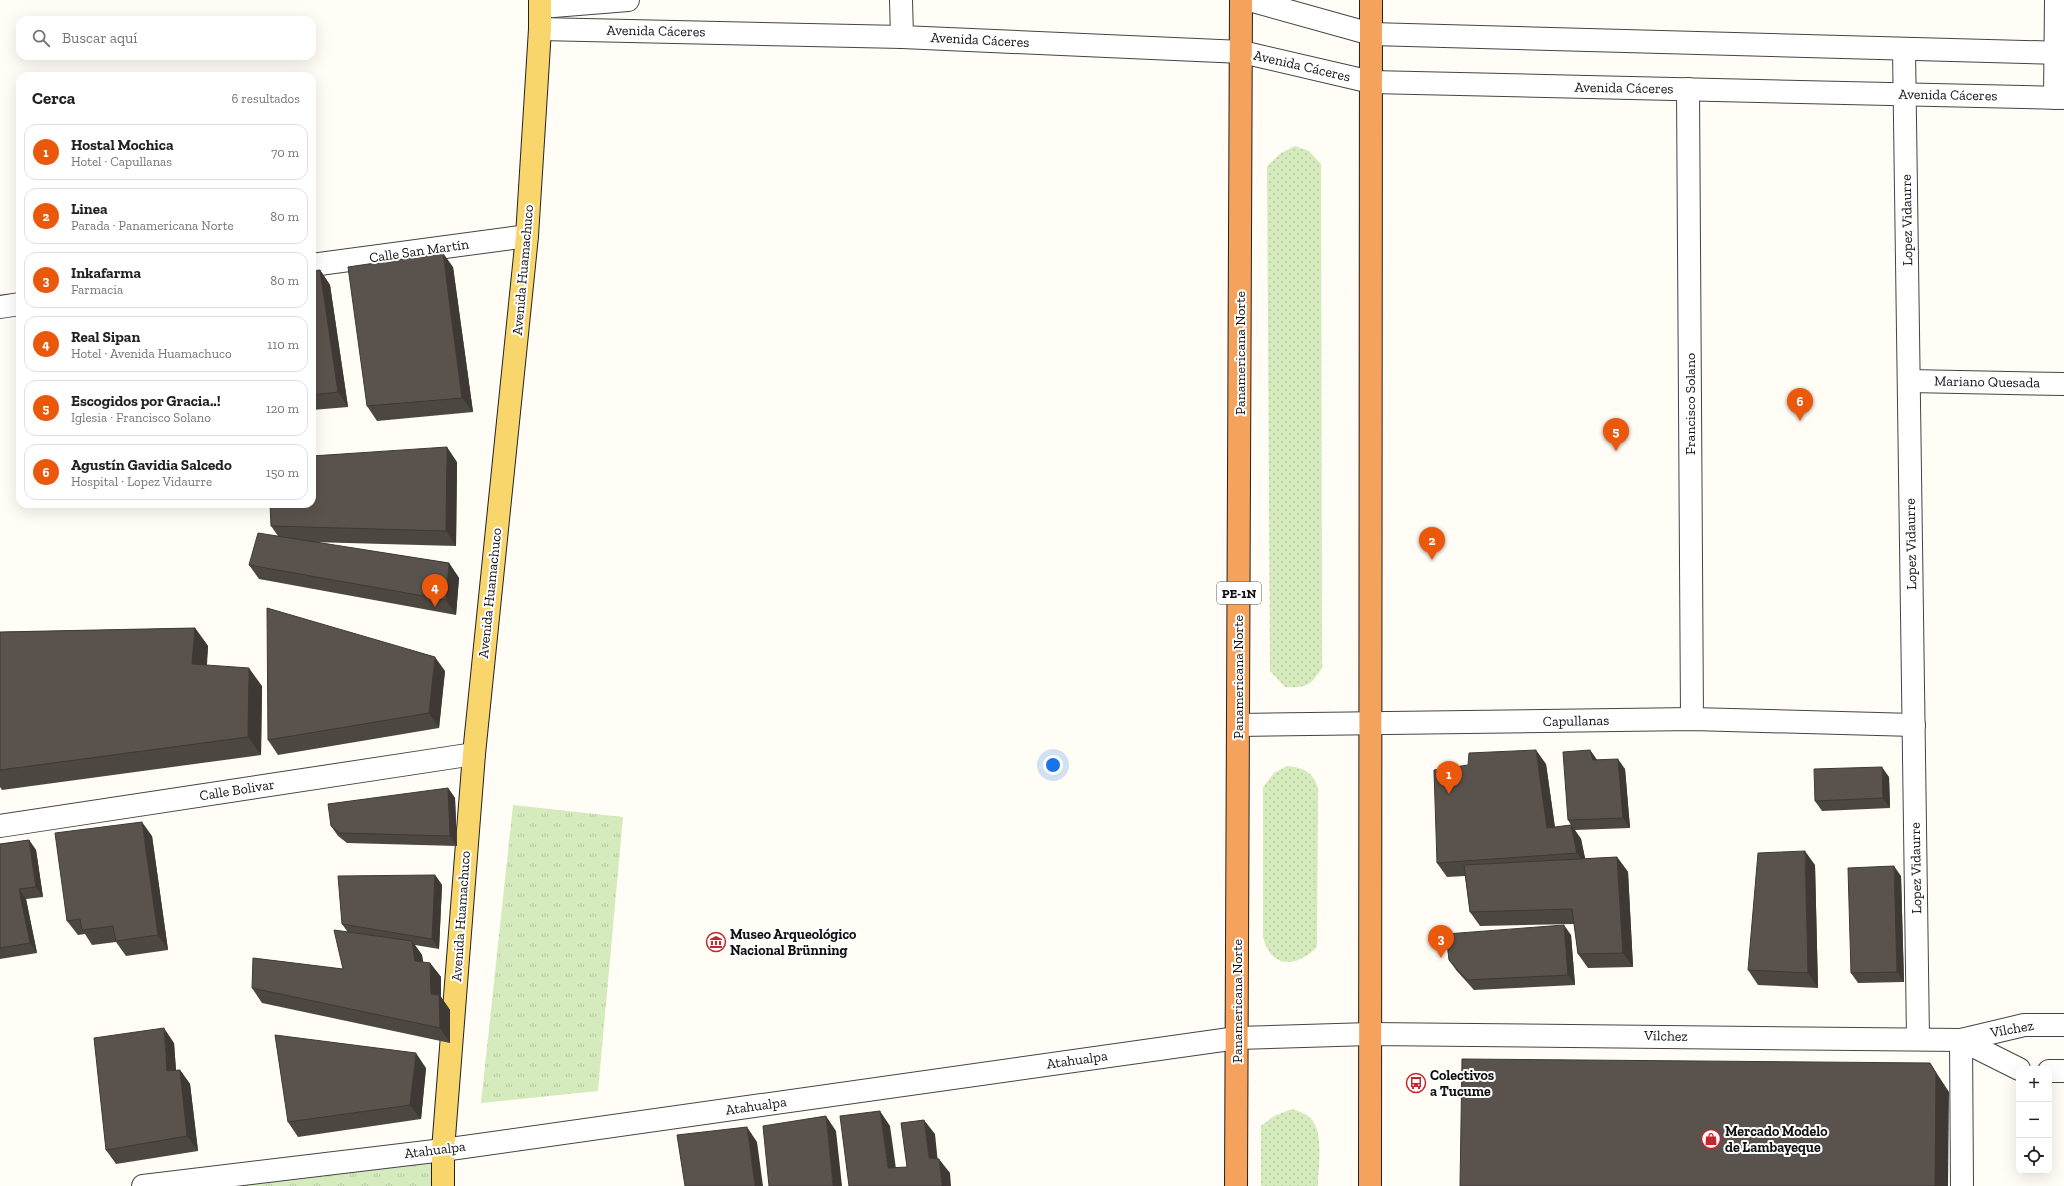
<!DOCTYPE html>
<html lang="es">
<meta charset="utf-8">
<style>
:root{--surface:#fff;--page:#f6f6f6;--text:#202124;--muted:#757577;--line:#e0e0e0;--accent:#ea580c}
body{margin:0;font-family:"Zilla Slab",serif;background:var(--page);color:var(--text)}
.controls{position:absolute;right:12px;bottom:12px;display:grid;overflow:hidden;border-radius:8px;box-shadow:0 4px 16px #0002}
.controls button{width:36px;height:36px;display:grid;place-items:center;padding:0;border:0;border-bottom:1px solid var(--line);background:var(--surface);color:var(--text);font:20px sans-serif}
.you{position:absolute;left:1053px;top:765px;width:14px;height:14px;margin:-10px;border:3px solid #fff;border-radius:50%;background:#1a73e8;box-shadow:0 0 0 6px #1a73e833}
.badge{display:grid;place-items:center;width:26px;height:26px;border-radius:50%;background:var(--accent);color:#fff;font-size:13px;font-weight:700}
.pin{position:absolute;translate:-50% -33px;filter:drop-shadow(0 1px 2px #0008)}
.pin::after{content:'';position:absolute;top:21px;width:14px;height:12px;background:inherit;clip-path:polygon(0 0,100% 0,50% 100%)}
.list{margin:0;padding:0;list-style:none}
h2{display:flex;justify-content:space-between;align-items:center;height:52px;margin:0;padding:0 16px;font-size:17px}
h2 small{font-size:13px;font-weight:400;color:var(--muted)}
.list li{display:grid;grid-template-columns:26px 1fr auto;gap:12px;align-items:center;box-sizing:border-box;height:56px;margin:0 8px 8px;padding:0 8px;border:1px solid var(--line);border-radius:12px}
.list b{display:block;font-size:15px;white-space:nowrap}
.list p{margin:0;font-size:13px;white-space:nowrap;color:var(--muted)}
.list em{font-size:13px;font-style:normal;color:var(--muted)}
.icon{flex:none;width:22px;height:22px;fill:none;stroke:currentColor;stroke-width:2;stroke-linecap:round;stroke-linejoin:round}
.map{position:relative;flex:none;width:2064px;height:1186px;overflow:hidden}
.search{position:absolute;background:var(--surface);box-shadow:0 4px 16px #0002;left:16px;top:16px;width:300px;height:44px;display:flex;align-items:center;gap:10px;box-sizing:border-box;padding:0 14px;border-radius:12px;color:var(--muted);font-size:15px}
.panel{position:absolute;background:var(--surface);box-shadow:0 4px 16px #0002;left:16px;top:72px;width:300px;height:436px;border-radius:12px}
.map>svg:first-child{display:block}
</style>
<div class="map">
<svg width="2064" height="1186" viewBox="0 0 2064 1186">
<defs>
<pattern id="grass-dots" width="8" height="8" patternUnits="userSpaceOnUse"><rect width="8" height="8" fill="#d5ebbd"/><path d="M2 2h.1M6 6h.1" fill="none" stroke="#b6c8a1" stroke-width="1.8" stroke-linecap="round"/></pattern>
<pattern id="park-tufts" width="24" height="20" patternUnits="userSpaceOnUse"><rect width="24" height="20" fill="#d5ebbd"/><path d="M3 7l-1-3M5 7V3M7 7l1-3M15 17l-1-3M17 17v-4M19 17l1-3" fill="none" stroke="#b6c8a1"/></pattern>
</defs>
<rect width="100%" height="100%" fill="#fffdf5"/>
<!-- grass -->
<g fill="url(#grass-dots)">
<path d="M1295 146 1309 151 1321 164 1322 668C1310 686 1307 688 1285 687L1270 671 1267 166 1281 153Z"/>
<path d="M1287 766C1304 768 1312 771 1318 788L1317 947C1296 968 1271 969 1263 937V787L1274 773Z"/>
<path d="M1292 1109C1297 1111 1305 1113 1309 1117 1325 1129 1318 1168 1318 1186H1261V1126L1274 1116Z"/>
</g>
<!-- park -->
<g fill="url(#park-tufts)">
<polygon points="513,805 623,817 598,1091 481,1103"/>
<polygon points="443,1150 443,1186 143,1186"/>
</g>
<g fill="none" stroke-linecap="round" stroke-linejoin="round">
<defs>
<g id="minor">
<polyline points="901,0 902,37"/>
<polyline points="1249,0 1371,34 2064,53"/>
<polyline points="541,7 628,0"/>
<polyline points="540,29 902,37 1242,52 1371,82 2064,98"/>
<polyline points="1904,49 1918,1039"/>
<polyline points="1688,89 1692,719"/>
<polyline points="2055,98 2056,0"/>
<polyline points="312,265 527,236"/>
<polyline points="0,307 20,304"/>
<polyline points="1909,381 2064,384"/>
<polyline points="1238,725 1692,719 1914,725"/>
<polyline points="0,826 474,754"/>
<polyline points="2049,1071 2064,1071"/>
<polyline points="143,1186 443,1150 1237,1038 1370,1034 1961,1040 2019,1069"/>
<polyline points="1962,1186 1961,1040 2024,1025 2064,1025"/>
</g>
<polyline id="major" points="443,1186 443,1150 474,754 527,236 540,29 540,0"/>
<g id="highway">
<polyline points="1236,1186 1241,0"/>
<polyline points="1370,1186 1371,0"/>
</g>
</defs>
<!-- minor casing -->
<use href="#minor" stroke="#444" stroke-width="24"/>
<!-- major casing -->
<use href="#major" stroke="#222" stroke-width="24"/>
<!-- highway casing -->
<use href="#highway" stroke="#222" stroke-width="24"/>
<!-- minor -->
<use href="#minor" stroke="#fff" stroke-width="22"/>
<!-- major -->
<use href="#major" stroke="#f9d66b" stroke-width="22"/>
<!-- highway -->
<use href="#highway" stroke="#f5a25d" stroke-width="22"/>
</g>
<!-- wall -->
<g fill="#4d4742">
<polygon points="453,267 473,412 377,421 367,406"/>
<polygon points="320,270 330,285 348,407 312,410 312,271"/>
<polygon points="457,462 456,546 311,542 449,563 459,578 456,615 259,579 249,565 278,536 271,526"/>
<polygon points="195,628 208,646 207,665 262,686 261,755 2,790 0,787 0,632"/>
<polygon points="445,671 439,728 278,755 268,740"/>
<polygon points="1590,750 1597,760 1625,769 1630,828 1575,830 1581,839 1585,859 1617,857 1628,872 1633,967 1588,968 1578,954 1574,924 1480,926 1470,912 1465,876 1447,877 1437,863 1546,764 1555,827 1571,825 1568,820"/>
<polygon points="1889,777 1890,808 1822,811 1815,801"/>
<polygon points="448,788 455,798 457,846 347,843 338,836 331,826"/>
<polygon points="152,836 168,950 126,956 116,942 92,945 85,934 78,935 67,921"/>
<polygon points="29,840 36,850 43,897 26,899 37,953 0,959 0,844"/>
<polygon points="1815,865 1818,988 1758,985 1748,970"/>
<polygon points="435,875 442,885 439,949 415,945 422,955 423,962 430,963 441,977 441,997 450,1010 450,1043 262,1003 252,988 343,969 347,931 342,924"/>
<polygon points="1901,876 1904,982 1858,983 1851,973"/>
<polygon points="1571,935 1575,985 1474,990 1456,970 1449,960"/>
<polygon points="174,1043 176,1070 180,1070 190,1084 198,1151 116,1164 106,1150"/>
<polygon points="426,1068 421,1119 298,1137 288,1122"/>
</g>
<!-- shaded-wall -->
<g fill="#3f3936">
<polygon points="443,253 453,267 473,412 462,398"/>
<polygon points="320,270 330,285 348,407 338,392"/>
<polygon points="447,447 457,462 456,546 446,531"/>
<polygon points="449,563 459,578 456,615 446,600"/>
<polygon points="195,628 208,646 205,682 192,664"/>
<polygon points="435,657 445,671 439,728 429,713"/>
<polygon points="249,668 262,686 261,755 248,737"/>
<polygon points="1536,750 1546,764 1557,843 1547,828"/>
<polygon points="1590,750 1597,760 1600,770 1593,760"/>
<polygon points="1618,759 1625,769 1630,828 1623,818"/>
<polygon points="1882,767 1889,777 1890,808 1883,798"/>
<polygon points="448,788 455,798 457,846 450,836"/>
<polygon points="142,822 152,836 168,950 158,935"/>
<polygon points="1571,825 1581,839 1587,867 1577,853"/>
<polygon points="29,840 36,850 43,897 36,887"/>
<polygon points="1805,851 1815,865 1818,988 1808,973"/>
<polygon points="1617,857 1628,872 1633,967 1623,953"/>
<polygon points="1894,866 1901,876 1904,982 1897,972"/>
<polygon points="435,875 442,885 439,949 432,939"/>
<polygon points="19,889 26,899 37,953 30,943"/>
<polygon points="1564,925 1571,935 1575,985 1568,975"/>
<polygon points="412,941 422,955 425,975 415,961"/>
<polygon points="430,963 441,977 441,997 450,1010 450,1043 440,1028 431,994"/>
<polygon points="164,1028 174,1043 177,1085 167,1071"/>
<polygon points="416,1053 426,1068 421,1119 410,1105"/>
<polygon points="1930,1063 1949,1092 1948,1186 1935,1186"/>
<polygon points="180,1070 190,1084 198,1151 187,1136"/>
<polygon points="880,1111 890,1126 898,1183 888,1168"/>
<polygon points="826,1116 836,1131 842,1186 833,1186"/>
<polygon points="924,1120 935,1134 939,1173 929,1158"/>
<polygon points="747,1127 757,1142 763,1186 755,1186"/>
<polygon points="939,1159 950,1173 951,1186 942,1186"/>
</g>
<!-- building -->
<g fill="#5a524d" stroke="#3f3936">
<polygon points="443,253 462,398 367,406 348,267"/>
<polygon points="320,270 338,392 312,395 312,271"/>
<polygon points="447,447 446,531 271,526 270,504 312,504 312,456"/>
<polygon points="258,533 449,563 446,600 249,565"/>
<polygon points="267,608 435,657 429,713 268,740"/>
<polygon points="195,628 192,664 249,668 248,737 0,770 0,632"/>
<polygon points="1536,750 1547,828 1571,825 1577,853 1437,863 1434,770 1468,765 1469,753"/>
<polygon points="1590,750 1593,760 1618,759 1623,818 1568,820 1563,752"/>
<polygon points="1882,767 1883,798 1815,801 1814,769"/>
<polygon points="448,788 450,836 340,833 331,826 328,804"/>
<polygon points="142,822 158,935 116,941 113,926 82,930 80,919 67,921 55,833"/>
<polygon points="29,840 36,887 19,889 30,943 0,948 0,844"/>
<polygon points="1805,851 1808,973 1748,970 1758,853"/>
<polygon points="1617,857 1623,953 1578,954 1572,909 1470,912 1464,865"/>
<polygon points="1894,866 1897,972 1851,973 1848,868"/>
<polygon points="435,875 432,939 342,924 338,876"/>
<polygon points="1564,925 1568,975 1467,980 1449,960 1446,934"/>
<polygon points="334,930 412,941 415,961 430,963 431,994 439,995 440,1028 252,988 253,958 343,969"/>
<polygon points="164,1028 167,1071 180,1070 187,1136 106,1150 94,1038"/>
<polygon points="275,1035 416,1053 410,1105 288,1122"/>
<polygon points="1462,1059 1930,1063 1936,1073 1935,1186 1460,1186"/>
<polygon points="880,1111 888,1168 907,1167 901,1123 924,1120 929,1158 939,1159 942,1186 849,1186 840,1116"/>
<polygon points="826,1116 833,1186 769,1186 763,1126"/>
<polygon points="747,1127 755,1186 685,1186 677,1135"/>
</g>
<!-- icons -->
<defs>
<symbol id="museum-ring" viewBox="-11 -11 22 22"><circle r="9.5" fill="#fff" stroke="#c4262e" stroke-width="1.5"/><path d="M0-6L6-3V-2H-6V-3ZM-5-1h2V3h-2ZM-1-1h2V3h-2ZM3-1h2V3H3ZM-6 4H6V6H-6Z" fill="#c4262e"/></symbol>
<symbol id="bus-ring" viewBox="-11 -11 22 22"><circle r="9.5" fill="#fff" stroke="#c4262e" stroke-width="1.5"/><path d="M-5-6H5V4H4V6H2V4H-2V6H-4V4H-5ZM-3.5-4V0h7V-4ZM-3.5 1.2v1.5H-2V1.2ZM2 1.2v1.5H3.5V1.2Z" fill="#c4262e"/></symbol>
<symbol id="shop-ring" viewBox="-11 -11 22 22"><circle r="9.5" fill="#fff" stroke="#c4262e" stroke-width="1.5"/><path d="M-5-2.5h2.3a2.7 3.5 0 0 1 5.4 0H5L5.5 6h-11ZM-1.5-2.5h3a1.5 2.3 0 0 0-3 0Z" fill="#c4262e"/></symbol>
</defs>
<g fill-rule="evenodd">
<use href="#museum-ring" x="705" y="931" width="22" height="22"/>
<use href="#bus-ring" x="1405" y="1072" width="22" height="22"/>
<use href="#shop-ring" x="1700" y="1128" width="22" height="22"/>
</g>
<g text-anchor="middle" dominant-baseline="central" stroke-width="4" stroke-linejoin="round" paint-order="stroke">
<!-- shield labels -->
<rect fill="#fff" stroke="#585858" stroke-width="1" x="1217" y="582" width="44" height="22" rx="3"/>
<g font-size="13" font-weight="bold" fill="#111">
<text x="1239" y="593">PE-1N</text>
</g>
<!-- street labels -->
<g font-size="14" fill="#111" stroke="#fff">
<text transform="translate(656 31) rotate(1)">Avenida Cáceres</text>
<text transform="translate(980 40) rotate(3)">Avenida Cáceres</text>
<text transform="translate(1302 66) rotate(13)">Avenida Cáceres</text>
<text transform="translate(1624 88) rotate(1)">Avenida Cáceres</text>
<text transform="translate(1948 95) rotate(1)">Avenida Cáceres</text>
<text transform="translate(1907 220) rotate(-91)">Lopez Vidaurre</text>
<text transform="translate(419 251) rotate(-8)">Calle San Martín</text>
<text transform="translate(523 270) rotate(-85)">Avenida Huamachuco</text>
<text transform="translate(1240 353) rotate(-90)">Panamericana Norte</text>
<text transform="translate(1987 382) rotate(1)">Mariano Quesada</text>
<text transform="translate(1690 404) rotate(-90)">Francisco Solano</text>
<text transform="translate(1911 544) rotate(-91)">Lopez Vidaurre</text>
<text transform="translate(490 593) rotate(-84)">Avenida Huamachuco</text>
<text transform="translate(1238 677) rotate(-90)">Panamericana Norte</text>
<text transform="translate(1576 721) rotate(-1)">Capullanas</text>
<text transform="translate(237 790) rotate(-9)">Calle Bolivar</text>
<text transform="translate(1916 868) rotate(-91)">Lopez Vidaurre</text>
<text transform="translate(461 916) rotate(-86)">Avenida Huamachuco</text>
<text transform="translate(1237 1001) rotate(-90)">Panamericana Norte</text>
<text transform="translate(2012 1029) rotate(-10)">Vílchez</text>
<text transform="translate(1666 1036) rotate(1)">Vílchez</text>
<text transform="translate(1077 1060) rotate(-8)">Atahualpa</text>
<text transform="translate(756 1106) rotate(-8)">Atahualpa</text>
<text transform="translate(435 1150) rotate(-7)">Atahualpa</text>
</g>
<!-- poi labels -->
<g font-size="14" font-weight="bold" fill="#111" stroke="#fff" text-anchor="start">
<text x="730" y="934">Museo Arqueológico<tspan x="730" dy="16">Nacional Brünning</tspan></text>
<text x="1430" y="1075">Colectivos<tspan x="1430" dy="16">a Tucume</tspan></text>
<text x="1725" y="1131">Mercado Modelo<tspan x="1725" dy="16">de Lambayeque</tspan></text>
</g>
</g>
</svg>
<div class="controls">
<button>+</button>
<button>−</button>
<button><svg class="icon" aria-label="locate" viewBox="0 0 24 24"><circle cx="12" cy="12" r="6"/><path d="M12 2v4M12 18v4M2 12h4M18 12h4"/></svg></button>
</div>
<div class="you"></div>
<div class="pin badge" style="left:1449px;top:794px">1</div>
<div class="pin badge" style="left:1432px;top:560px">2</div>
<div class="pin badge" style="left:1441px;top:958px">3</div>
<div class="pin badge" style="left:435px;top:607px">4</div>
<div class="pin badge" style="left:1616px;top:451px">5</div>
<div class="pin badge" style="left:1800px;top:421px">6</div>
<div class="search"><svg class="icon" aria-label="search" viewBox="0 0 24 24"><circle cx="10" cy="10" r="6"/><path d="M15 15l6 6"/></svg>Buscar aquí</div>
<section class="panel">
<h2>Cerca<small>6 resultados</small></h2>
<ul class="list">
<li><span class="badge">1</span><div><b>Hostal Mochica</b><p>Hotel · Capullanas</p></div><em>70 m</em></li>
<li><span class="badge">2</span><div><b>Linea</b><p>Parada · Panamericana Norte</p></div><em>80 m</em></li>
<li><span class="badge">3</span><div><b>Inkafarma</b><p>Farmacia</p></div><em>80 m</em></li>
<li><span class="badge">4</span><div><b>Real Sipan</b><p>Hotel · Avenida Huamachuco</p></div><em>110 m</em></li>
<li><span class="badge">5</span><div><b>Escogidos por Gracia..!</b><p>Iglesia · Francisco Solano</p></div><em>120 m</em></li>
<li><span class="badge">6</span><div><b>Agustín Gavidia Salcedo</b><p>Hospital · Lopez Vidaurre</p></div><em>150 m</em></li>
</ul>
</section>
</div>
